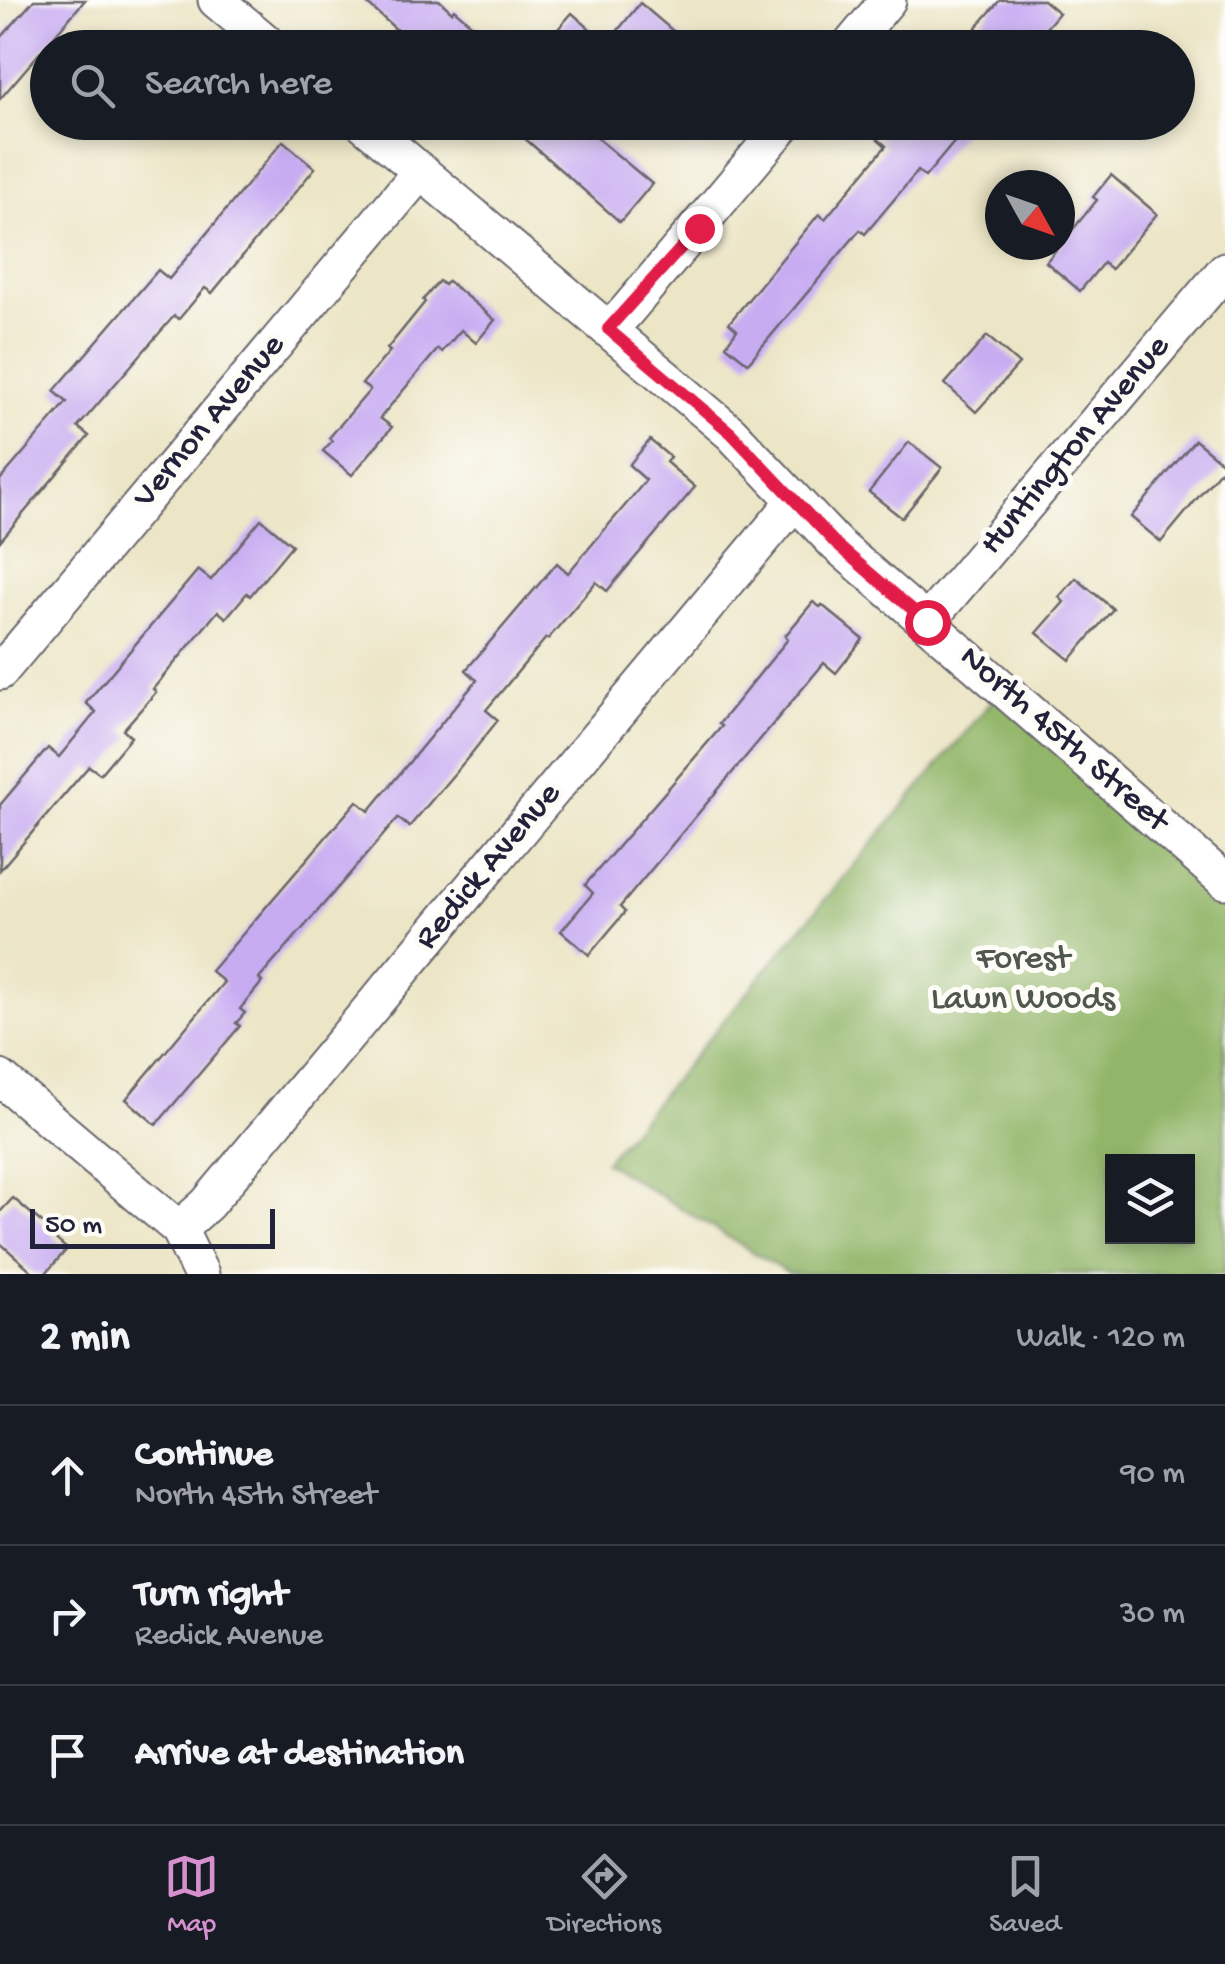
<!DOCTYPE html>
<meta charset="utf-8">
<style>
:root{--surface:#171b24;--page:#20242c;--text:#f1f3f6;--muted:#9ea1a6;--line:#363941;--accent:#d690ce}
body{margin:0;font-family:"Gochi Hand",sans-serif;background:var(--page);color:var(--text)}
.controls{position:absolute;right:30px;bottom:30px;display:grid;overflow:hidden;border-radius:0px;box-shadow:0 5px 15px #0003}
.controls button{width:90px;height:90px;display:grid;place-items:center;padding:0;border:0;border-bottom:2px solid var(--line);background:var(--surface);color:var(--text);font:50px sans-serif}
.compass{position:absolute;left:985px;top:170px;width:90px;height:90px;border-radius:50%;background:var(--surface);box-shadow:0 5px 15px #0003;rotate:130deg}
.scale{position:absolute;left:30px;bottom:25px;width:245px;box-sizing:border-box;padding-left:10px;border:5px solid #22223b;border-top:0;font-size:28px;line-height:35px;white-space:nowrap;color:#22223b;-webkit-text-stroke:8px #fdfcf7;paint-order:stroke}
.stop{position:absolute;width:30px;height:30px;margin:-22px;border:8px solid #e11d48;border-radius:50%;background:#fff}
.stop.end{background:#e11d48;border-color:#fff;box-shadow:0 2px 10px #0008}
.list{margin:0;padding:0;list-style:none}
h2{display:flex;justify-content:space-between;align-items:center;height:130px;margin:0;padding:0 40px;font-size:42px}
h2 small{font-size:32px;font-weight:400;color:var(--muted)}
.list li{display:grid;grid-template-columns:65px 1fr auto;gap:30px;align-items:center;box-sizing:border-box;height:140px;padding:0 40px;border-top:2px solid var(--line)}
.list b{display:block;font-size:38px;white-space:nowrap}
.list p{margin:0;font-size:32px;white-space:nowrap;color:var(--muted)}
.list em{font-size:32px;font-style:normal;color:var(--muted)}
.icon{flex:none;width:55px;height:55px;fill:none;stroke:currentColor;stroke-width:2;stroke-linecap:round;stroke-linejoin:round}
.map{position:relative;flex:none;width:1225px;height:1274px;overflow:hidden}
.search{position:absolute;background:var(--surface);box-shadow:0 5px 15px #0003;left:30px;right:30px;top:30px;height:110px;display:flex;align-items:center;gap:25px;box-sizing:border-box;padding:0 35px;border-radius:55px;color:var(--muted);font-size:38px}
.sheet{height:550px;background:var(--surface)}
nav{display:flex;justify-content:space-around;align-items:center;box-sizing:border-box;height:140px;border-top:2px solid var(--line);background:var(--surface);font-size:28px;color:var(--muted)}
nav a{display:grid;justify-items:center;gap:5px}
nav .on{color:var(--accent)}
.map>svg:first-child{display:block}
</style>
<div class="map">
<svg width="1225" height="1274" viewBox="0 0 1225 1274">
<rect width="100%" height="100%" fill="#fdfcf7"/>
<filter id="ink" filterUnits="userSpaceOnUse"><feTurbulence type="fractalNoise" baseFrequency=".01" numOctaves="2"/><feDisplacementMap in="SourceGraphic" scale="20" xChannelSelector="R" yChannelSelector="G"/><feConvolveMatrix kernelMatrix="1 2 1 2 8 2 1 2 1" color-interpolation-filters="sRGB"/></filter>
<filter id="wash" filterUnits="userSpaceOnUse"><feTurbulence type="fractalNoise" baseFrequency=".0048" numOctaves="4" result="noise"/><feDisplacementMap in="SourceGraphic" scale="40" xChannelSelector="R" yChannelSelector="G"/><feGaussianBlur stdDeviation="2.25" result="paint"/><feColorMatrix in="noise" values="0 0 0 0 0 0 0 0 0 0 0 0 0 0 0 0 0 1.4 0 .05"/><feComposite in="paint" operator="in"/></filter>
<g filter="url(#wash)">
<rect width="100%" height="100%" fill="#ece5c6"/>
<!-- forest -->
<path fill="#92b669" stroke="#5a6c52" stroke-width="2.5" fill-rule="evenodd" d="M1003 688 1225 881V1274H789L605 1162ZM1112 1162H1188V1236H1112Z"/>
<g id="blocks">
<!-- building -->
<g fill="#c8acf2">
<polygon points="34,0 85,0 0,99 0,39"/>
<polygon points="363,0 439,0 452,12 454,9 499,48 434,48 416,32 408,40"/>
<polygon points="1000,0 1043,0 1059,13 1029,48 959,48"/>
<polygon points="640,3 693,48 564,48 552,36 572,13 607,44"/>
<polygon points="506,122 578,122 652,184 620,222"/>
<polygon points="892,122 971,122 925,177 918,171 865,234 860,230 748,363 726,345 737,330 729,323 819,214 825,219 886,146 878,139"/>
<polygon points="283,141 315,168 212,293 205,288 179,319 174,316 78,427 89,436 0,541 0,480 67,402 54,391 158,270 169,279"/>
<polygon points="1111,175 1157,214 1111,269 1103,263 1080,291 1046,262 1097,200 1093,197"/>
<polygon points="439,281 444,285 448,281 495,320 476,343 461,330 442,352 438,349 380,418 392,427 352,475 323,451 332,441 329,438 370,390 362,384 390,351 387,349 425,302 423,300"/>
<polygon points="987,336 1019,364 976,412 945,384"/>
<polygon points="650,440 670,457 666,462 695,487 607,591 596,582 548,639 546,638 486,710 498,720 471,754 409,827 398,818 259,979 262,982 240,1009 245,1013 236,1023 240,1026 156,1125 126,1099 224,982 211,971 357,801 369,811 477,680 466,670 557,563 568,573 628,502 646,480 629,465"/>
<polygon points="1195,440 1225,465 1161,542 1131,517"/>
<polygon points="909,442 942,468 902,518 869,492"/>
<polygon points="261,519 292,545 250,596 247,593 226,618 218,611 153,689 156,692 123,730 131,737 100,774 89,766 0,870 0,805 48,748 59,757 96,712 86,703 198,570 211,580"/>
<polygon points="1076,578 1113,609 1070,660 1037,633 1064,602 1059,597"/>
<polygon points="813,602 820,607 822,605 863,639 836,673 824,663 620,907 625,912 589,955 561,931 593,893 585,885 722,726 719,724 788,639 785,636"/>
<polygon points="13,1198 55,1234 52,1236 67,1249 45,1274 35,1274 0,1243 0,1212"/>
</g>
</g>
</g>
<g filter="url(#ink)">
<use href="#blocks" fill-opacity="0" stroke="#69666c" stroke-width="2.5"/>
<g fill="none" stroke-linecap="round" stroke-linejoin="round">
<defs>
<g id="street">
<polyline points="216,0 273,48"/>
<polyline points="848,48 888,0"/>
<polyline points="362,122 731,433 836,544 1225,881"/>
<polyline points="608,329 625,313 786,122"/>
<polyline points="927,622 1225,270"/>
<polyline points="0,672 420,172"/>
<polyline points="0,1078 179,1229 201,1274"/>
<polyline points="179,1229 207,1204 794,502"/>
</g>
</defs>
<!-- street casing -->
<use href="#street" stroke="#69666c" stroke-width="39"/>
<!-- street -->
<use href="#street" stroke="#fff" stroke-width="35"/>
</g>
</g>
<g fill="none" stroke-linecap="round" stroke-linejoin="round" filter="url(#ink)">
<!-- route -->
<polyline stroke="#e11d48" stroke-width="12" points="699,228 608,329 731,433 836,544 927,622"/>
</g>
<g text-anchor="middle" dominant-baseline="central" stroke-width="10" stroke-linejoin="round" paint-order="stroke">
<!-- street labels -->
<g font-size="35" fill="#22223b" stroke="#fdfcf7">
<text transform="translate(210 422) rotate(-50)">Vernon Avenue</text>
<text transform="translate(1076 446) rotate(-50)">Huntington Avenue</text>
<text transform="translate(1063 740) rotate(41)">North 45th Street</text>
<text transform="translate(489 867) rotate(-50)">Redick Avenue</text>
</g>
<!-- park labels -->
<g font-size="35" fill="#4f574e" stroke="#fdfcf7">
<text x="1023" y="960">Forest<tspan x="1023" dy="40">Lawn Woods</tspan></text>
</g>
</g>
</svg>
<div class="controls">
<button><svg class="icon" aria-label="layers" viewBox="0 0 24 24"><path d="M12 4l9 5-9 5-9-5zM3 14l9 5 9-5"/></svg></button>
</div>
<svg class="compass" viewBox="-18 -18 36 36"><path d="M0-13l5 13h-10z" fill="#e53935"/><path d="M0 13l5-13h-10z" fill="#9ea1a6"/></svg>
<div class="scale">50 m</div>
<div class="stop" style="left:927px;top:622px"></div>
<div class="stop end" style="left:699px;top:228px"></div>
<div class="search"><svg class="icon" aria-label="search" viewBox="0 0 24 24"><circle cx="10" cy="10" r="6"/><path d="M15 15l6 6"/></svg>Search here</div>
</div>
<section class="sheet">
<h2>2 min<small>Walk · 120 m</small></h2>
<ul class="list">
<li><svg class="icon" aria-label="ahead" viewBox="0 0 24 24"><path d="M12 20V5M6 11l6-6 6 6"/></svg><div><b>Continue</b><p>North 45th Street</p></div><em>90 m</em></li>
<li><svg class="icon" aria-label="right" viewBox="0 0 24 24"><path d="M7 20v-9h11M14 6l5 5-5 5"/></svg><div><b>Turn right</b><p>Redick Avenue</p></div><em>30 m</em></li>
<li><svg class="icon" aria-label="arrive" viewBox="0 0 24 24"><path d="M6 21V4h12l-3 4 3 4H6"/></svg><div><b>Arrive at destination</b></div></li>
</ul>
</section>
<nav>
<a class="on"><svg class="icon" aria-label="map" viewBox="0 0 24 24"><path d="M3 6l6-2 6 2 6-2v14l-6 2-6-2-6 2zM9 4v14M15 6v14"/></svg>Map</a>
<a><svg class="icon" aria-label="directions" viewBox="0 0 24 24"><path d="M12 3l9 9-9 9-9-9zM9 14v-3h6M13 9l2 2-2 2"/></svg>Directions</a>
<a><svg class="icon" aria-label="saved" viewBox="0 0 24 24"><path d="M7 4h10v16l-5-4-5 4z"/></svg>Saved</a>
</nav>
